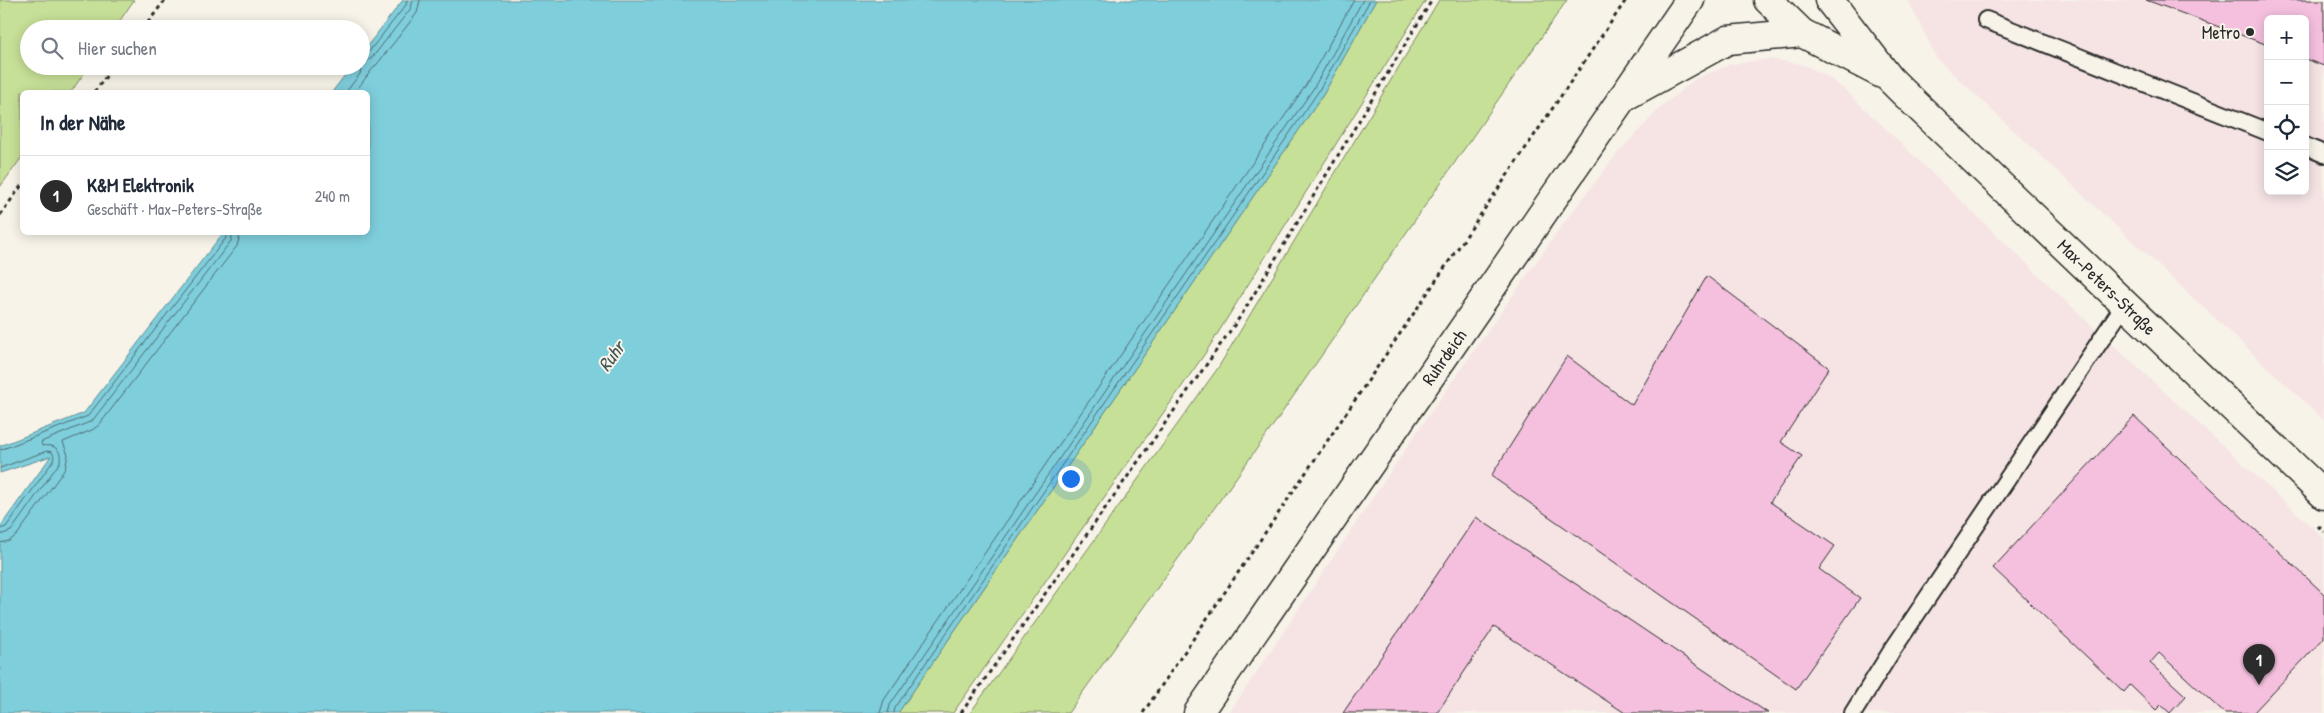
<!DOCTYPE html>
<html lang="de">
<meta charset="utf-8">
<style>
:root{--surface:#fff;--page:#f6f6f7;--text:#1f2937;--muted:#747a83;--line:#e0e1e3;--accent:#2b2b2b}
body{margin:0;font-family:"Patrick Hand",sans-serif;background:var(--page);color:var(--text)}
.controls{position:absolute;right:15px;top:15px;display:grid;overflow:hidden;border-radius:8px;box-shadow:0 2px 12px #0003}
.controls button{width:45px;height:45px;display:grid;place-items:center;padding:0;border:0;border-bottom:1px solid var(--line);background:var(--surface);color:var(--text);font:25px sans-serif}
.you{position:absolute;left:1070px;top:478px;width:18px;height:18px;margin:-12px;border:4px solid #fff;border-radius:50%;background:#1a73e8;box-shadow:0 0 0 8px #1a73e833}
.badge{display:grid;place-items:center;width:32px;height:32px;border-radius:50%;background:var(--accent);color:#fff;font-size:16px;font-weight:700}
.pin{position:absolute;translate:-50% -41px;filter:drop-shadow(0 1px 2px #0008)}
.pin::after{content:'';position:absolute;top:26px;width:18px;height:15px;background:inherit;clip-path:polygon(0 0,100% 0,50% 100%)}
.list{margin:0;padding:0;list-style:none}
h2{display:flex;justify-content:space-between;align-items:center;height:65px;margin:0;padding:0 20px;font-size:21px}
h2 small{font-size:16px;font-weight:400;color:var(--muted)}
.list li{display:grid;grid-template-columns:32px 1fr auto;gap:15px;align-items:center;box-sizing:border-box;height:80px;padding:0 20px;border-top:1px solid var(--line)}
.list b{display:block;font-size:19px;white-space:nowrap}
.list p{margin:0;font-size:16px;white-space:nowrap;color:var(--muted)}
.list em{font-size:16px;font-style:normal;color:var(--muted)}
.icon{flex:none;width:28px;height:28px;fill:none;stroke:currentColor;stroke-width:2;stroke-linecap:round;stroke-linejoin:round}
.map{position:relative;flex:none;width:2324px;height:713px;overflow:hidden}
.search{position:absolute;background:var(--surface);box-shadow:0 2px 12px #0003;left:20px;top:20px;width:350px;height:55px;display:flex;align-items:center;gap:12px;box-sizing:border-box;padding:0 18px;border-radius:28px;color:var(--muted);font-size:19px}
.panel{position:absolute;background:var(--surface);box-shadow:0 2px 12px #0003;left:20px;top:90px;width:350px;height:145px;border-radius:8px}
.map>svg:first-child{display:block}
</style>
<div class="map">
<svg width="2324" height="713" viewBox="0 0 2324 713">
<rect width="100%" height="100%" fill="#f7f3e8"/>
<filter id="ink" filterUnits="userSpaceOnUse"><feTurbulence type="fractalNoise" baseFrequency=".02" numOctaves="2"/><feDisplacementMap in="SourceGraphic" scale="10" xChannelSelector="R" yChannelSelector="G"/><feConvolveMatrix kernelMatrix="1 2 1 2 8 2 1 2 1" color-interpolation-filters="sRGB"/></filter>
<g filter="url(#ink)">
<!-- built -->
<g fill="#f6e4e5" fill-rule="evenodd">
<path d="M1908 0H2324V420L1937 59ZM2268 19H2305V191H2268Z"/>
<polygon points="1769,59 1801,64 1825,75 1845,90 2091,325 2324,538 2324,713 1229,713 1419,429 1565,221 1616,155 1662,106 1695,79 1732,64"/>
</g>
<!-- green -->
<g fill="#c7e097" stroke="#798661">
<polygon points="0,0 134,0 114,29 29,29 29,66 89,66 71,92 22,92 22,157 0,187"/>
<polygon points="1376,0 1426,0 1206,352 953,713 898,713 1323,95"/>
<polygon points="1439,0 1567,0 1270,430 1068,713 970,713 1218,368"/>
</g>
<!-- water -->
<polygon fill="#7fcedc" stroke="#5d8d95" points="403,0 1376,0 1323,95 898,713 0,713 0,527 51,456 0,473 0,446 84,413 223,233 368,232 368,92 332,92 352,66 361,66 361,54"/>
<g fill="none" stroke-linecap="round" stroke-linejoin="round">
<!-- shore -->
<g stroke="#4d6c72" stroke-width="1">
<polyline points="361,56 367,54 406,5 407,0"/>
<polyline points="346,92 360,74 362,64 372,58 411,8 413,0"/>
<path d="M355 92C363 82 369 72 378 63L417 13 420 0"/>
<polyline points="0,450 88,416 226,238 227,232"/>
<polyline points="0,468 47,451 52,452 54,456 53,461 6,527 0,529"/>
<path d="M0 535 11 531 60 462C62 449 54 444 42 446L41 442 92 421 231 241 233 232"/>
<polyline points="0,543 9,541 17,535 65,469 68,455 63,442 92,430 99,425 237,246 241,232"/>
<polyline points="880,713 884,700 1306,85 1354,0"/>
<polyline points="888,713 890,705 1313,89 1363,0"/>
<polyline points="894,713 895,708 1318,92 1370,0"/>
</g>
</g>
<!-- building -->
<g fill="#f4c0de" stroke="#2b2b2b">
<polygon points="2146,0 2324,0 2324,66 2305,59 2305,19 2268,19 2268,45"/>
<polygon points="1707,276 1829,368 1781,442 1802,456 1770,502 1835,546 1819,569 1860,598 1796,689 1491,476 1567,356 1632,405"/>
<polygon points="2134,416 2324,594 2324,638 2253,713 2224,713 2159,653 2150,663 2186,696 2170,713 2161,705 2156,710 2130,685 2124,692 1993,568"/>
<polygon points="1476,517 1768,713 1625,713 1494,627 1437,713 1343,713"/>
</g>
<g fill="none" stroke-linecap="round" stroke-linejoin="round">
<defs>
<g id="service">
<polyline points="1986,20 2268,132"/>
<polyline points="2305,146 2324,154"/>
<polyline points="1853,713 1891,652 2125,304"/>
</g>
<g id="tertiary">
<polyline points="1768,0 1802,33 1882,74"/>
<polyline points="1829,0 1890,79 1902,91 2324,495"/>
<polyline points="1622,98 1728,40 1802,33"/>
</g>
<polyline id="secondary" points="1198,713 1690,0"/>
</defs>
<!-- service casing -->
<use href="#service" stroke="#2b2b2b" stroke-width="20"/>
<!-- tertiary casing -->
<use href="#tertiary" stroke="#2b2b2b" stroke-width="31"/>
<!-- secondary casing -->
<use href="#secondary" stroke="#2b2b2b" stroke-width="31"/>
<!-- path -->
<g stroke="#2b2b2b" stroke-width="3" stroke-dasharray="4 4" stroke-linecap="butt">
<polyline points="143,29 165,0"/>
<polyline points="94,92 114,66"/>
<polyline points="0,215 22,185"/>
<polyline points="2318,526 2324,532"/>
<polyline points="961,713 1242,314 1432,0"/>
<polyline points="1143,713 1626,0"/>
</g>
<!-- service -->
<use href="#service" stroke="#f7f3e8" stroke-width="16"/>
<!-- tertiary -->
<use href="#tertiary" stroke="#f7f3e8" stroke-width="28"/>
<!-- secondary -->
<use href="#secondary" stroke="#f7f3e8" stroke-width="28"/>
</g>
</g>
<!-- markers -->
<circle fill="#2b2b2b" stroke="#f7f3e8" stroke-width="2" cx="2250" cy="32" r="5"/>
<g text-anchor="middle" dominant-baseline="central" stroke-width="4" stroke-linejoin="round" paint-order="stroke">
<!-- poi labels -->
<g font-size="18" fill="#2b2b2b" stroke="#f7f3e8" text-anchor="end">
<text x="2240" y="32">Metro</text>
</g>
<!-- street labels -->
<g font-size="18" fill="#2b2b2b" stroke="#f7f3e8">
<text transform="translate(2107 287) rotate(44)">Max-Peters-Straße</text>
<text transform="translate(1444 357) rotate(-55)">Ruhrdeich</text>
</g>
<!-- water labels -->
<g font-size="19" font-style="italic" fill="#405457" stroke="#f7f3e8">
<text transform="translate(611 356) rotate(-54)">Ruhr</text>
</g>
</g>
</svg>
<div class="controls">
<button>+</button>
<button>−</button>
<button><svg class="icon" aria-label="locate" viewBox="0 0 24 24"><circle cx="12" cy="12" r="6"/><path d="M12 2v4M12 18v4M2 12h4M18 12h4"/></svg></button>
<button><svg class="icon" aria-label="layers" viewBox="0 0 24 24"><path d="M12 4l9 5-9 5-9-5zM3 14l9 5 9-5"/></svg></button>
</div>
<div class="you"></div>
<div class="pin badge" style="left:2259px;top:685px">1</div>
<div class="search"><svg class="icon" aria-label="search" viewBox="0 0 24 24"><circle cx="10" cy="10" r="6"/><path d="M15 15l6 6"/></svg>Hier suchen</div>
<section class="panel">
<h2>In der Nähe<small></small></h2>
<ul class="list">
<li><span class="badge">1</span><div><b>K&amp;M Elektronik</b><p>Geschäft · Max-Peters-Straße</p></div><em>240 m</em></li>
</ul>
</section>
</div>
